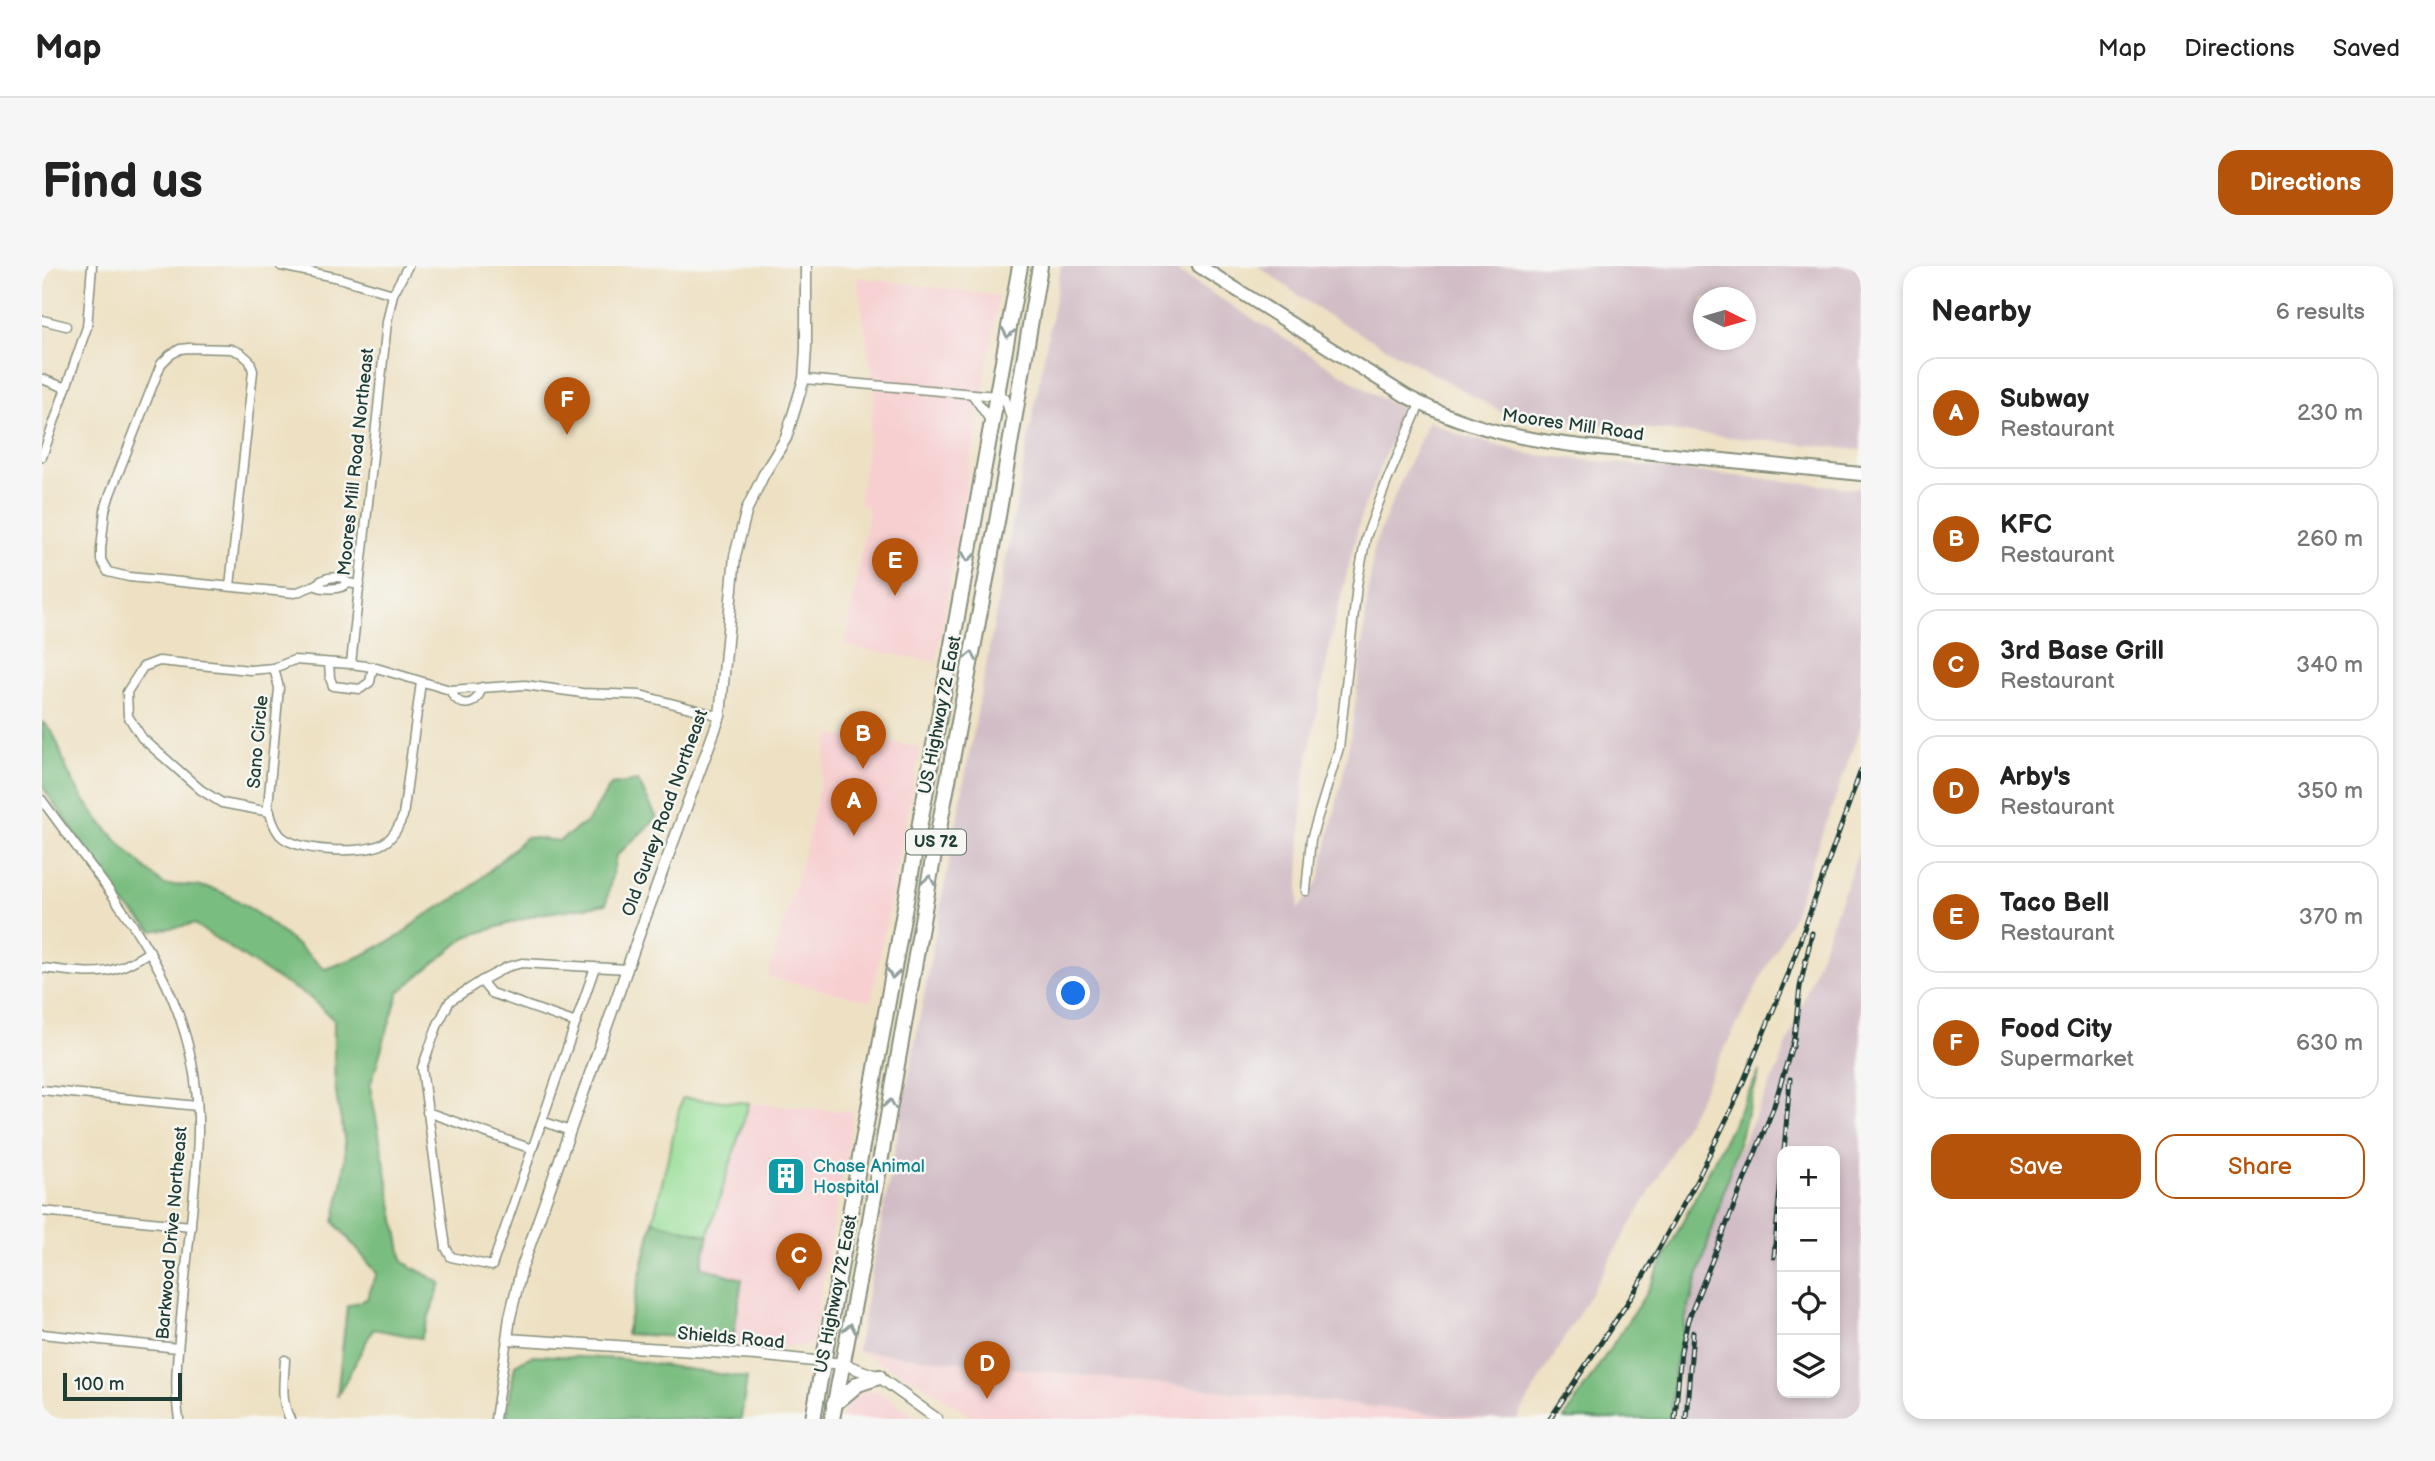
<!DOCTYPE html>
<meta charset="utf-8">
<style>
:root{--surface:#fff;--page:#f6f6f6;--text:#222;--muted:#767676;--line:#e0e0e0;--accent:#b45309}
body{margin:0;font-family:"Balsamiq Sans",sans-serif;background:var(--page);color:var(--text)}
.controls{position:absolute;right:21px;bottom:21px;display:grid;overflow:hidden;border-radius:14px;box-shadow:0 4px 10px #0003}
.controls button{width:63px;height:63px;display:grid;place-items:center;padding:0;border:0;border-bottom:2px solid var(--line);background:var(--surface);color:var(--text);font:35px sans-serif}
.compass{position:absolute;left:1651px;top:21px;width:63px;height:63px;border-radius:50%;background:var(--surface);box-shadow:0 4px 10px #0003;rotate:95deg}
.scale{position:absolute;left:21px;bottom:18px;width:119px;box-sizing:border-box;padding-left:7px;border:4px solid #1f3d34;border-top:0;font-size:19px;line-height:24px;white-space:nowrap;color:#1f3d34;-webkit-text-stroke:5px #f6f6f2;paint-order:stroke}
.you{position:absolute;left:1032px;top:728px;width:24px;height:24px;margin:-18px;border:5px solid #fff;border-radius:50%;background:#1a73e8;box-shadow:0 0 0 10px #1a73e833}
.badge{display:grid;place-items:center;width:46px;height:46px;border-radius:50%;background:var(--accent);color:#fff;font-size:23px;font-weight:700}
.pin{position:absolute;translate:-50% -58px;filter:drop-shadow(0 2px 4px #0008)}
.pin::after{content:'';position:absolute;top:37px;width:24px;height:21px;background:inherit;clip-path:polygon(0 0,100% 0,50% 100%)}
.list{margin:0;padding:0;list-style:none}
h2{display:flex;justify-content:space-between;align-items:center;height:91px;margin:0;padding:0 28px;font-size:30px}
h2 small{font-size:23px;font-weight:400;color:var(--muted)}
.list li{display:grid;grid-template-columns:46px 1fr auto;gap:21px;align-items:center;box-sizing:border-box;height:112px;margin:0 14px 14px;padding:0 14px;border:2px solid var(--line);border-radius:21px}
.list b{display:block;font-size:26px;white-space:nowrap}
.list p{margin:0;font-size:23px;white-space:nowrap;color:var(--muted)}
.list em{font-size:23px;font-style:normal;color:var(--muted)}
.actions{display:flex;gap:14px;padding:21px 28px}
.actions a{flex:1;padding:16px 0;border:2px solid var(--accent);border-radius:21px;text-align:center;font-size:24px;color:var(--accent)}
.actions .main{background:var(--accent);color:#fff}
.icon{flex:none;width:38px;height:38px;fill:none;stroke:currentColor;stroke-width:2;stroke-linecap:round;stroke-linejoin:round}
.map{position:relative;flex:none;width:1819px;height:1153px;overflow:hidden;border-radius:21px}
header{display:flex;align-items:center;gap:42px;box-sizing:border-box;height:98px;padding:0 35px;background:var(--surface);border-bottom:2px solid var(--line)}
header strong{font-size:33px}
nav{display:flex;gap:38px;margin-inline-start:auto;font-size:24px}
.intro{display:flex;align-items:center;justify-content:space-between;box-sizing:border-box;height:168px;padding:0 42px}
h1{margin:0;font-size:49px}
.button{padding:18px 32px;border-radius:21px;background:var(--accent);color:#fff;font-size:24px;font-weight:700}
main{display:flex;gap:42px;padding:0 42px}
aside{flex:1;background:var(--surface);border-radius:21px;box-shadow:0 4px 10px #0003}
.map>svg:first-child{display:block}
</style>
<header>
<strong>Map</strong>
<nav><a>Map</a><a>Directions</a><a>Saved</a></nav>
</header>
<div class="intro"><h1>Find us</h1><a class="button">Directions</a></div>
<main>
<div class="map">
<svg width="1819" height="1153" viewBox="0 0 1819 1153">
<rect width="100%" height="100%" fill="#f6f6f2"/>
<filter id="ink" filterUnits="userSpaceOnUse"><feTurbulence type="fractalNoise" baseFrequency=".0143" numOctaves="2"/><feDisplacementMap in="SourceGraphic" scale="14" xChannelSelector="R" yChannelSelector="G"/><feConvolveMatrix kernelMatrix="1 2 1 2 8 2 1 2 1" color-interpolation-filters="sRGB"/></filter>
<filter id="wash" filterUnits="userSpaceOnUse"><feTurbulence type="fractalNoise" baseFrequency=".00686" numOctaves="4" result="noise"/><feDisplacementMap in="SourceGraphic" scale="28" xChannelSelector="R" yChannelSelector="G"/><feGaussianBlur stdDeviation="1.57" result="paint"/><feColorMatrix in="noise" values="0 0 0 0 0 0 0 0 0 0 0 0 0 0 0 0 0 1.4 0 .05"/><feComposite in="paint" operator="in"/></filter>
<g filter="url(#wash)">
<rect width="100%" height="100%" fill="#eee1c3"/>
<!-- built -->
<g fill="#f7cfd1">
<polygon points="815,11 957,30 894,396 803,380 827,243 817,237 833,125"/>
<polygon points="788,468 878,481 829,735 726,711 765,578"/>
<polygon points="707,837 812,846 770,1076 763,1082 691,1074 700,1013 659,1001"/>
<polygon points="815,1085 1443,1153 933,1153 879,1117"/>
<polygon points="824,1124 838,1126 877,1153 801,1153 802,1143 812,1130"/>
</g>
<!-- industrial -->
<g fill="#d2bdc6" fill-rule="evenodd">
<polygon points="1019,0 1126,0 1335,130 1361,143 1320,247 1292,359 1261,517 1256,644 1277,614 1302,504 1311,456 1332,280 1361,210 1387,155 1414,168 1486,188 1819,223 1819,460 1750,652 1616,912 1475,1153 1443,1153 815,1085"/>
<path d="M1216 0H1819V184L1465 149 1278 45ZM1661 32H1703V74H1661Z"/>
<path d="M1819 579V1153H1634L1638 1103 1586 1099 1646 990 1737 800ZM1740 885H1793V1127H1740Z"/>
</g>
<!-- green -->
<polygon fill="#98de98" stroke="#5c8e66" stroke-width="2" points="640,832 707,837 666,970 611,955"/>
<!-- forest -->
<g fill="#7abd80" stroke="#4c7d5a" stroke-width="2">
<path d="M0 456C17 467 18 491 27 508 47 550 87 588 122 619 138 619 155 619 171 623 204 633 255 680 283 703L319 690 358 670 379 652 425 625 484 571 517 575 546 555 569 519 596 515 615 552 574 590 564 638 497 648 424 671 357 726 328 820 361 996 399 1017 379 1072 331 1063 295 1131 305 1040 325 1033 335 1007 292 956C297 933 303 910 303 886 303 865 296 846 294 826 291 802 292 778 292 754L266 730 232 711 152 658 111 665 81 637 0 520Z"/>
<polygon points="1718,804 1643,1054 1632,1108 1628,1153 1522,1153 1605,1026"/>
<polygon points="611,955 666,970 659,1001 700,1013 691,1074 584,1068"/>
<polygon points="491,1089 579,1093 705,1112 699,1153 464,1153 473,1099"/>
</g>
</g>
<g filter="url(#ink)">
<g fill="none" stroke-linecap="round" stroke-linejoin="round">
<defs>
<g id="minor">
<polyline points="239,0 297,12 351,28"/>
<polyline points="0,54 24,60"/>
<polyline points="0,113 24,122"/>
<polyline points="762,113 955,130 963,132 969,153"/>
<polyline points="930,128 948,154"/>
<polyline points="0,191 45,61 50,0"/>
<path d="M306 317C300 324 280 324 273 319 282 312 288 311 299 311L306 317 318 319"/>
<polyline points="188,320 211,105 208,95 199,87 189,83 147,82 138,83 128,89 119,98 68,228 63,244 59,283 59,294 66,306 87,311 253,327 273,319"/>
<polyline points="287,397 288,412 291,420 318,423 328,416 331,401"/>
<polyline points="309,398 345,56 351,28 366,0"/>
<path d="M232 402 237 422 226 540C229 551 231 560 238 569 254 586 318 588 338 579 350 574 356 562 361 550L379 416"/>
<path d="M408 424C417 443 434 442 440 421"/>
<path d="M0 534C73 636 153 717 156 852 157 887 152 922 149 957 145 993 141 1028 138 1063 135 1094 132 1123 137 1153"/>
<polyline points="228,546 180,537 159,524 100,472 86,450 85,426 101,401 117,395 208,404 232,402 252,394 309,398 331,401 408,424 483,419 540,427 598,429 678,450"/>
<polyline points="1264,625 1269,573 1297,482 1315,319 1324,271 1345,215 1378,138"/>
<polyline points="553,701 450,1000 409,991 404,982 380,802 396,758 408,735 439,715 465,701 480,697 585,703"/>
<path d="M0 702C48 707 66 714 108 685"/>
<polyline points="439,715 449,727 534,757"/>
<polyline points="0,824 155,840"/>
<polyline points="385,846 490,883"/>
<polyline points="500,855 528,865"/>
<polyline points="0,945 149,960"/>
<polyline points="0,1068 136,1082"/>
<path d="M243 1094C242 1114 238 1134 248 1153"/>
<polyline points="453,1153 465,1073"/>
</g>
<polyline id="tertiary" points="764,0 764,82 762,113 744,172 722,208 705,243 693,290 678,450 599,663 480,1001 468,1051 465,1073 714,1089 801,1098 837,1111 895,1153"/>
<path id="primary" d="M1157 0 1364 130C1448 175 1519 178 1611 187 1681 194 1750 201 1819 208"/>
<g id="trunk">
<polyline points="792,1138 816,1118 837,1111"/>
<polyline points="771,1153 978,0"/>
<polyline points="790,1153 828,954 887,615 956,250 998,0"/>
</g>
</defs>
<!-- minor casing -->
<use href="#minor" stroke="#868f7c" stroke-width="11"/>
<!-- tertiary casing -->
<use href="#tertiary" stroke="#868f7c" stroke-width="13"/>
<!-- primary casing -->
<use href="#primary" stroke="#868f7c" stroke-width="16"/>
<!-- trunk casing -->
<use href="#trunk" stroke="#868f7c" stroke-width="18"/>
<!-- minor -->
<use href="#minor" stroke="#fff" stroke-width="8"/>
<!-- tertiary -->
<use href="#tertiary" stroke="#fff" stroke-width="10"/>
<!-- primary -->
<use href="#primary" stroke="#fff" stroke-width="12"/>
<!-- trunk -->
<use href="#trunk" stroke="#fff" stroke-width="14"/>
<defs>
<g id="rail">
<polyline points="1751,781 1758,721 1770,667"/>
<polyline points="1742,885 1748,813"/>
<polyline points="1732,991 1740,900"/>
<polyline points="1508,1153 1592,1027 1654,916 1692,838 1745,711 1819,504"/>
<polyline points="1633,1153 1639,1085 1646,1054 1731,843 1752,773"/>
<polyline points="1644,1153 1651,1066"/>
</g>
</defs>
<!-- rail casing -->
<use href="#rail" stroke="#1f3d34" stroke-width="5"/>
<!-- rail -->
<use href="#rail" stroke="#f6f6f2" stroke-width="2.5" stroke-dasharray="8" stroke-linecap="butt"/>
</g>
<!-- one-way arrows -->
<defs><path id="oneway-chevron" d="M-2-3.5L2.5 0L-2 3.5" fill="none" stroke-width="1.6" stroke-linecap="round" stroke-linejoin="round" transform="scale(1.75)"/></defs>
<g stroke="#8f9e9a">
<use href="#oneway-chevron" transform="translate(966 67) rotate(100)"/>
<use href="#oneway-chevron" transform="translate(926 291) rotate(100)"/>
<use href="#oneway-chevron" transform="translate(929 390) rotate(-79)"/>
<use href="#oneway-chevron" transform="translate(887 614) rotate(-80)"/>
<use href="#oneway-chevron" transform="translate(851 708) rotate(100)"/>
<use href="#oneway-chevron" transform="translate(848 838) rotate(-80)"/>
<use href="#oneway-chevron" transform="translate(808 1062) rotate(-79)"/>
</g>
</g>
<!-- icons -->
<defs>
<symbol id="building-square" viewBox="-11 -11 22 22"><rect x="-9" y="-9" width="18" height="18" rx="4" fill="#0f9aa8" stroke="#f6f6f2"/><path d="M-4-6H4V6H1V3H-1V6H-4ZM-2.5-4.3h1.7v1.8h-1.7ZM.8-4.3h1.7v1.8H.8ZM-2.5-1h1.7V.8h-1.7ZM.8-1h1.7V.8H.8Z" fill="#fff"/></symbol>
</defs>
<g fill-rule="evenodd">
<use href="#building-square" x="722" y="888" width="44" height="44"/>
</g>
<g text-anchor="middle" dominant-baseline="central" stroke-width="5" stroke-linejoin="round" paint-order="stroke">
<!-- shield labels -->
<rect fill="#f6f6f2" stroke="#60746d" stroke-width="2" x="864" y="563.5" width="60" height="25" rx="5"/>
<g font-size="16" font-weight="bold" fill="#1f3d34">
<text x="894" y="576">US 72</text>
</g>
<!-- street labels -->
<g font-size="18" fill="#1f3d34" stroke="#f6f6f2">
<text transform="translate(1531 159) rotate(8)">Moores Mill Road</text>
<text transform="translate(314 196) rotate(-84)">Moores Mill Road Northeast</text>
<text transform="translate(898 449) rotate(-79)">US Highway 72 East</text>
<text transform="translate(216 476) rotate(-85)">Sano Circle</text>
<text transform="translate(623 547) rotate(-70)">Old Gurley Road Northeast</text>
<text transform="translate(130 967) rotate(-85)">Barkwood Drive Northeast</text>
<text transform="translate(794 1028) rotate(-79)">US Highway 72 East</text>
<text transform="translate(689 1072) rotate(5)">Shields Road</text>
</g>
<!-- culture labels -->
<g font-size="18" fill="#0d838f" stroke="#f6f6f2" text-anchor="start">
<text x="771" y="900">Chase Animal<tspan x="771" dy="21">Hospital</tspan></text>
</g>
</g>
</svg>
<div class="controls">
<button>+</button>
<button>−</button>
<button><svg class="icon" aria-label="locate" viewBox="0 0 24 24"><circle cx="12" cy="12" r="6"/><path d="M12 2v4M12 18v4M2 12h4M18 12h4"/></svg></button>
<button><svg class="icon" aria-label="layers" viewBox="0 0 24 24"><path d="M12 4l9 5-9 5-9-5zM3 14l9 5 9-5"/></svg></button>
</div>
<svg class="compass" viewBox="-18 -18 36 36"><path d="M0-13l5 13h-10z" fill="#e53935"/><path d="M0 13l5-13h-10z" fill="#767676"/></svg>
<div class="scale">100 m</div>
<div class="you"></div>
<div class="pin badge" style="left:812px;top:570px">A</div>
<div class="pin badge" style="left:821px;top:503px">B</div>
<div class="pin badge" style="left:757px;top:1025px">C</div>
<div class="pin badge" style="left:945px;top:1133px">D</div>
<div class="pin badge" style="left:853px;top:330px">E</div>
<div class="pin badge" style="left:525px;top:169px">F</div>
</div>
<aside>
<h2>Nearby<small>6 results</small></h2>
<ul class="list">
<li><span class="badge">A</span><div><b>Subway</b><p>Restaurant</p></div><em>230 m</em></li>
<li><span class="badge">B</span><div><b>KFC</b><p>Restaurant</p></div><em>260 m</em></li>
<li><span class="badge">C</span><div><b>3rd Base Grill</b><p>Restaurant</p></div><em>340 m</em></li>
<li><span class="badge">D</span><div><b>Arby's</b><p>Restaurant</p></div><em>350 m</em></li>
<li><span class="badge">E</span><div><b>Taco Bell</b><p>Restaurant</p></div><em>370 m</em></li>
<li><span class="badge">F</span><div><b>Food City</b><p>Supermarket</p></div><em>630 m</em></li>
</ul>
<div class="actions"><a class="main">Save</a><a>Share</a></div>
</aside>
</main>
